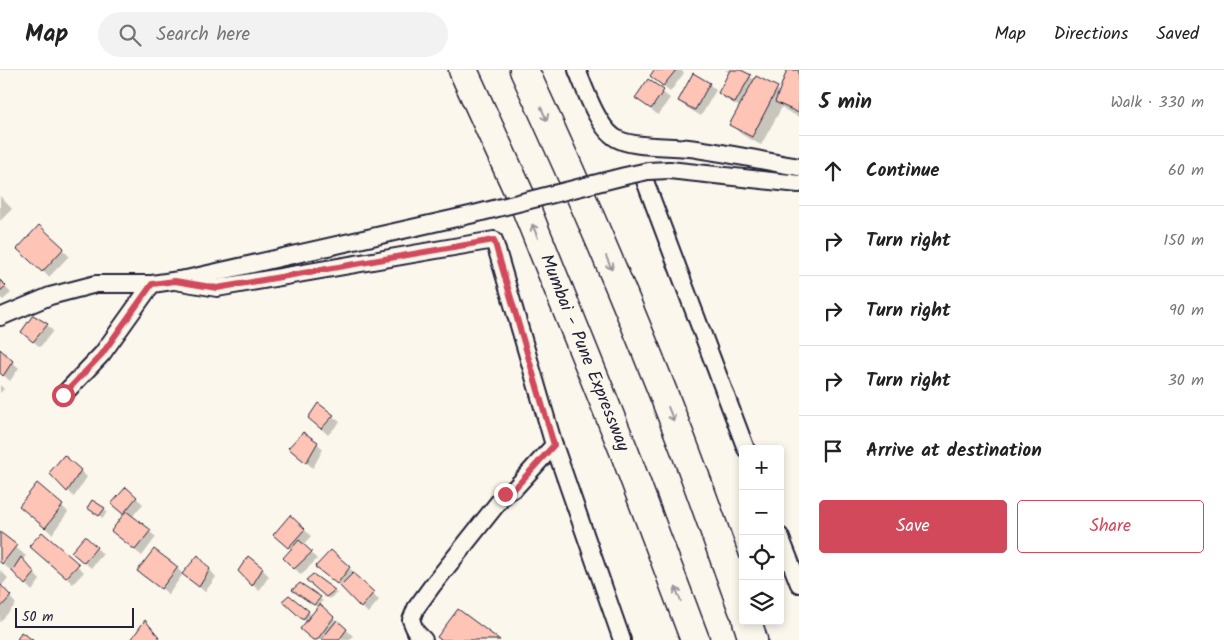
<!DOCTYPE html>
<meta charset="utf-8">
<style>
:root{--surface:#fff;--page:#f2f2f2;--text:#222;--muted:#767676;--line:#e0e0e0;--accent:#d1495b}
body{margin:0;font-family:Kalam,sans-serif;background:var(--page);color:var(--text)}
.controls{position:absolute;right:15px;bottom:15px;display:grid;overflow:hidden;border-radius:5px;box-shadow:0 2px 8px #0003}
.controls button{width:45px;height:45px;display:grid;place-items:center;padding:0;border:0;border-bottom:1px solid var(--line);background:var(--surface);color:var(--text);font:25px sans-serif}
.scale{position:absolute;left:15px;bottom:12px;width:119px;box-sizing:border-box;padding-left:5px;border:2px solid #22223b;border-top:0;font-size:14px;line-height:18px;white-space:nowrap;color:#22223b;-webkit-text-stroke:4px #fbf7ec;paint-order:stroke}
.stop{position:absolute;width:15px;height:15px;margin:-11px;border:4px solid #d1495b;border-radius:50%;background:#fff}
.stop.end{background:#d1495b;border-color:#fff;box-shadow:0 1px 5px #0008}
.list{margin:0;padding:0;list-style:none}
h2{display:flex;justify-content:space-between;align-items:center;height:65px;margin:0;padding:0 20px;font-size:21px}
h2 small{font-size:16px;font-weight:400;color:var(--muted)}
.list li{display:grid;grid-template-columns:32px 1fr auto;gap:15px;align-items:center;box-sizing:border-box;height:70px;padding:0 20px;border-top:1px solid var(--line)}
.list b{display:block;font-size:19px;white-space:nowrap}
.list em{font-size:16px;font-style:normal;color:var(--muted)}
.actions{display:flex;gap:10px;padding:15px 20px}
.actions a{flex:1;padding:11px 0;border:1px solid var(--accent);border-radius:5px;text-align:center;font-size:18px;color:var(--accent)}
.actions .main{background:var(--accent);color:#fff}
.icon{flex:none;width:28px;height:28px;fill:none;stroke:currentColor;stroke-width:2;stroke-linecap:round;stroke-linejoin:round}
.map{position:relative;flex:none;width:799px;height:570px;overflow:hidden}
header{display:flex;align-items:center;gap:30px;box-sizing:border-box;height:70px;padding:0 25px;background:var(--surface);border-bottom:1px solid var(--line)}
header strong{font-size:24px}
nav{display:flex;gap:28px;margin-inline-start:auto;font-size:18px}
.search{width:350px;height:45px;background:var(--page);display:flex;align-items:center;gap:12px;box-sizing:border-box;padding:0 18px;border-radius:28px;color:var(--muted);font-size:19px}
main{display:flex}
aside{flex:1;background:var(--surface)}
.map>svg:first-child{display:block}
</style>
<header>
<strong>Map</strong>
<div class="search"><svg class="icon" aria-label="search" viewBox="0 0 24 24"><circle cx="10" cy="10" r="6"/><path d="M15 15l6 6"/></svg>Search here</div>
<nav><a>Map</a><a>Directions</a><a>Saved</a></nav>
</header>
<main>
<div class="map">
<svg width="799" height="570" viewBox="0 0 799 570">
<rect width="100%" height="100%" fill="#fbf7ec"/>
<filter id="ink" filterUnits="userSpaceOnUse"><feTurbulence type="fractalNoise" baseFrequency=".02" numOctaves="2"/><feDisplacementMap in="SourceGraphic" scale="10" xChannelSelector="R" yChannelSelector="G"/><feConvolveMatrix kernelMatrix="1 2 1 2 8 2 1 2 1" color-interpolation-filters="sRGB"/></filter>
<g filter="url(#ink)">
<!-- shadow -->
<g fill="#0003">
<polygon points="656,0 681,0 684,3 670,22 651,6"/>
<polygon points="725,0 739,0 750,6 755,11 756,7 780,22 788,0 799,0 799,47 787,41 782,37 761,75 741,64 731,54 740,37 725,29 719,23 730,3"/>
<polygon points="648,11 670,28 658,45 637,28"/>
<polygon points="709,14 716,20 701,46 686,37 679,31"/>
<polygon points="0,126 12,139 0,151"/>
<polygon points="39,157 69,186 49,207 25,185"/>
<polygon points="0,211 11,223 3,230 0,227"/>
<polygon points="47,255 53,261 40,277 29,268"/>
<polygon points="0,281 19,298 10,311 0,302"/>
<polygon points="0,315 4,319 0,323"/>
<polygon points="318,335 340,352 328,365 316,354"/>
<polygon points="317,373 323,379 313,398 296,384"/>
<polygon points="65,386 87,407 74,427 51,402"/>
<polygon points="126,419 143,434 132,447 156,467 142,486 112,461 125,445 119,440"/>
<polygon points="62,436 68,442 52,464 27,442"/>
<polygon points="104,439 107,442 103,448 91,440"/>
<polygon points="304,459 311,466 303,475 317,489 301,505 285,488 292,480 281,471"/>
<polygon points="0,464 26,486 22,490 40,510 32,521 13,501 13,502 0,492"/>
<polygon points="42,464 84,502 73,514 37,482"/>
<polygon points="85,468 103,484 91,498 79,488"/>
<polygon points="331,482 349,498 356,504 355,506 379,530 368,543 344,519 323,503"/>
<polygon points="204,493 216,507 205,522 184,504"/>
<polygon points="177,498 183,504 168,525 166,522 139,501"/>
<polygon points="262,499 269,506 259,521 239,501"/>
<polygon points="0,500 8,508 1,517 16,534 0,552"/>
<polygon points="313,505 334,521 337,523 329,529 307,510"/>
<polygon points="300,514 323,531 319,535 353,566 350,570 313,570 307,553 284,531 308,542 312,546 318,538 297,523"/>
</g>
<!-- building -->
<g fill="#fec4b5" stroke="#22223b">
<polygon points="654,0 676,0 663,16 650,6"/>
<polygon points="730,0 741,0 751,5 735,33 718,23"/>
<polygon points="787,0 799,0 799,43 775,32"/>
<polygon points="693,3 710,13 695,40 678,31"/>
<polygon points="756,6 778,17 752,67 729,55"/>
<polygon points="648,9 664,20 651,39 635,28"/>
<polygon points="39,155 64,178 42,202 17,179"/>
<polygon points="0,210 6,216 0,221"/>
<polygon points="33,245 48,254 33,272 21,262"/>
<polygon points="0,279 13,291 3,306 0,303"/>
<polygon points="318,333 334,345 321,359 308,348"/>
<polygon points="303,362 318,372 306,393 288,378"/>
<polygon points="64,385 81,400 67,422 49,403"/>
<polygon points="37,413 63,435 45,458 19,436"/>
<polygon points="126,417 137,427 123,444 111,434"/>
<polygon points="92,430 105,438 99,446 87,438"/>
<polygon points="126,441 151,460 135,480 111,461"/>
<polygon points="290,445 305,459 288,478 273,465"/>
<polygon points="0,462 17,475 2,494 0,492"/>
<polygon points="42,462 79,494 66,508 29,476"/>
<polygon points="85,466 97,477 84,493 71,482"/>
<polygon points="299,470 312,482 294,499 283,488"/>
<polygon points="154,479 178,497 161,519 137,501"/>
<polygon points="331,480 350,497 337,514 315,497"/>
<polygon points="198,485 210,499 199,517 182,504"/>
<polygon points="248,486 263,498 252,516 238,501"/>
<polygon points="21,487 35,503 25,515 12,501"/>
<polygon points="353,503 374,522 361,538 340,516"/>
<polygon points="313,504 335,520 326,527 306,510"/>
<polygon points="300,513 321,527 314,535 292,520"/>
<polygon points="0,514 11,526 0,538"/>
<polygon points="289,525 309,541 303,550 282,531"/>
<polygon points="320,534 334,547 317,570 313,570 300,559"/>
<polygon points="458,539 500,570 441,570 437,567"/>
<polygon points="145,550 159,567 157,570 131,570"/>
<polygon points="337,550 347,559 339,570 321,570"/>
<polygon points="21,562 33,570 17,570"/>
</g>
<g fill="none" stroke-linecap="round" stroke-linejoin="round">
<defs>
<g id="minor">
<path d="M577 0C585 19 597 55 614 67 630 79 675 75 697 79 731 84 765 91 799 97"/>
<polyline points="669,100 799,114"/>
<polyline points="642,103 746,379"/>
<polyline points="175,211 217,218 494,170 554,375 622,570"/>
<polyline points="0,247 50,226 96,214 152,214 186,209 474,144"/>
<polyline points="63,325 102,284 152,214"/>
<polyline points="780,466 799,514"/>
<polyline points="424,570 416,562 411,550 416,538 432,516 505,424 515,418 554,375"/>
</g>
<g id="motorway">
<polyline points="463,0 525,136 624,381 695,570"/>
<path d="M524 0C580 121 633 244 681 369 703 426 722 483 743 540"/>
<polyline points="747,551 753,570"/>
</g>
</defs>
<!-- minor casing -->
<use href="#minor" stroke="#22223b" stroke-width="20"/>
<!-- motorway casing -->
<use href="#motorway" stroke="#22223b" stroke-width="31"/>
<!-- minor -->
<use href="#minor" stroke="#fbf7ec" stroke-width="16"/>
<!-- motorway -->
<use href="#motorway" stroke="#fbf7ec" stroke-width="28"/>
<defs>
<polyline id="minor-bridge" points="474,144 625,106 648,101 669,100"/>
</defs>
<!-- minor-bridge casing -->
<use href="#minor-bridge" stroke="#22223b" stroke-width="20" stroke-linecap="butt"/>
<!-- minor-bridge -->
<use href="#minor-bridge" stroke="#fbf7ec" stroke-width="16"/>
</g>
<!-- one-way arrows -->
<defs><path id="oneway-shaft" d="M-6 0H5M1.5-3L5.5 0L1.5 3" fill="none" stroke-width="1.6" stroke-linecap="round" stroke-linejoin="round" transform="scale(1.25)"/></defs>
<g stroke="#99979c">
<use href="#oneway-shaft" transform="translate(544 44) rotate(65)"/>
<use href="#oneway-shaft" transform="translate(535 161) rotate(-112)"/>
<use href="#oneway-shaft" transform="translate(609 193) rotate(67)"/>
<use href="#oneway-shaft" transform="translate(671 344) rotate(68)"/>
<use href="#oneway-shaft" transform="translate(678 524) rotate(-111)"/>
</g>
</g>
<g fill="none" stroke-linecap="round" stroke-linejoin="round" filter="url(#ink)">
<!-- route -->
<polyline stroke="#d1495b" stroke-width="6" points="63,325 102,284 152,214 175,211 217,218 494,170 554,375 515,418 505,424"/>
</g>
<g text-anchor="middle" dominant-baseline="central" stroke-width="4" stroke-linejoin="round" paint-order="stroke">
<!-- street labels -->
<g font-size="18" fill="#22223b" stroke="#fbf7ec">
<text transform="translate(584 283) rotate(68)">Mumbai - Pune Expressway</text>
</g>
</g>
</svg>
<div class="controls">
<button>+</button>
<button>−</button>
<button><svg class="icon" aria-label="locate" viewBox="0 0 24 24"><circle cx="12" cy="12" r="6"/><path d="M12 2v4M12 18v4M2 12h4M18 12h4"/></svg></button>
<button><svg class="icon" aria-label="layers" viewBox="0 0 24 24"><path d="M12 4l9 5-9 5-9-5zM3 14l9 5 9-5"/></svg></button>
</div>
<div class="scale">50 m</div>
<div class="stop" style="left:63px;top:325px"></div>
<div class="stop end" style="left:505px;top:424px"></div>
</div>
<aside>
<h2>5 min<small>Walk · 330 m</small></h2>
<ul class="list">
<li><svg class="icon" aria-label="ahead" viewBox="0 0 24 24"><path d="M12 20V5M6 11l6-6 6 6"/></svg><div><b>Continue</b></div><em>60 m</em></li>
<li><svg class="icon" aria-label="right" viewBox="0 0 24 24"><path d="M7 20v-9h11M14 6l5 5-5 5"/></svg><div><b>Turn right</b></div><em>150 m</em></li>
<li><svg class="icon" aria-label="right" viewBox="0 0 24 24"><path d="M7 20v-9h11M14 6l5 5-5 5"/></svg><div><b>Turn right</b></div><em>90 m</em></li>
<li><svg class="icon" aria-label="right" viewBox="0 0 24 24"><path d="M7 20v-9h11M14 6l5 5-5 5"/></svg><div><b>Turn right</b></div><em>30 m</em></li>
<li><svg class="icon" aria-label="arrive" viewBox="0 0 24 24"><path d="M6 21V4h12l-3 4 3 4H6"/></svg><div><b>Arrive at destination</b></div></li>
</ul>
<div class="actions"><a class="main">Save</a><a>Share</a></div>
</aside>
</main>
